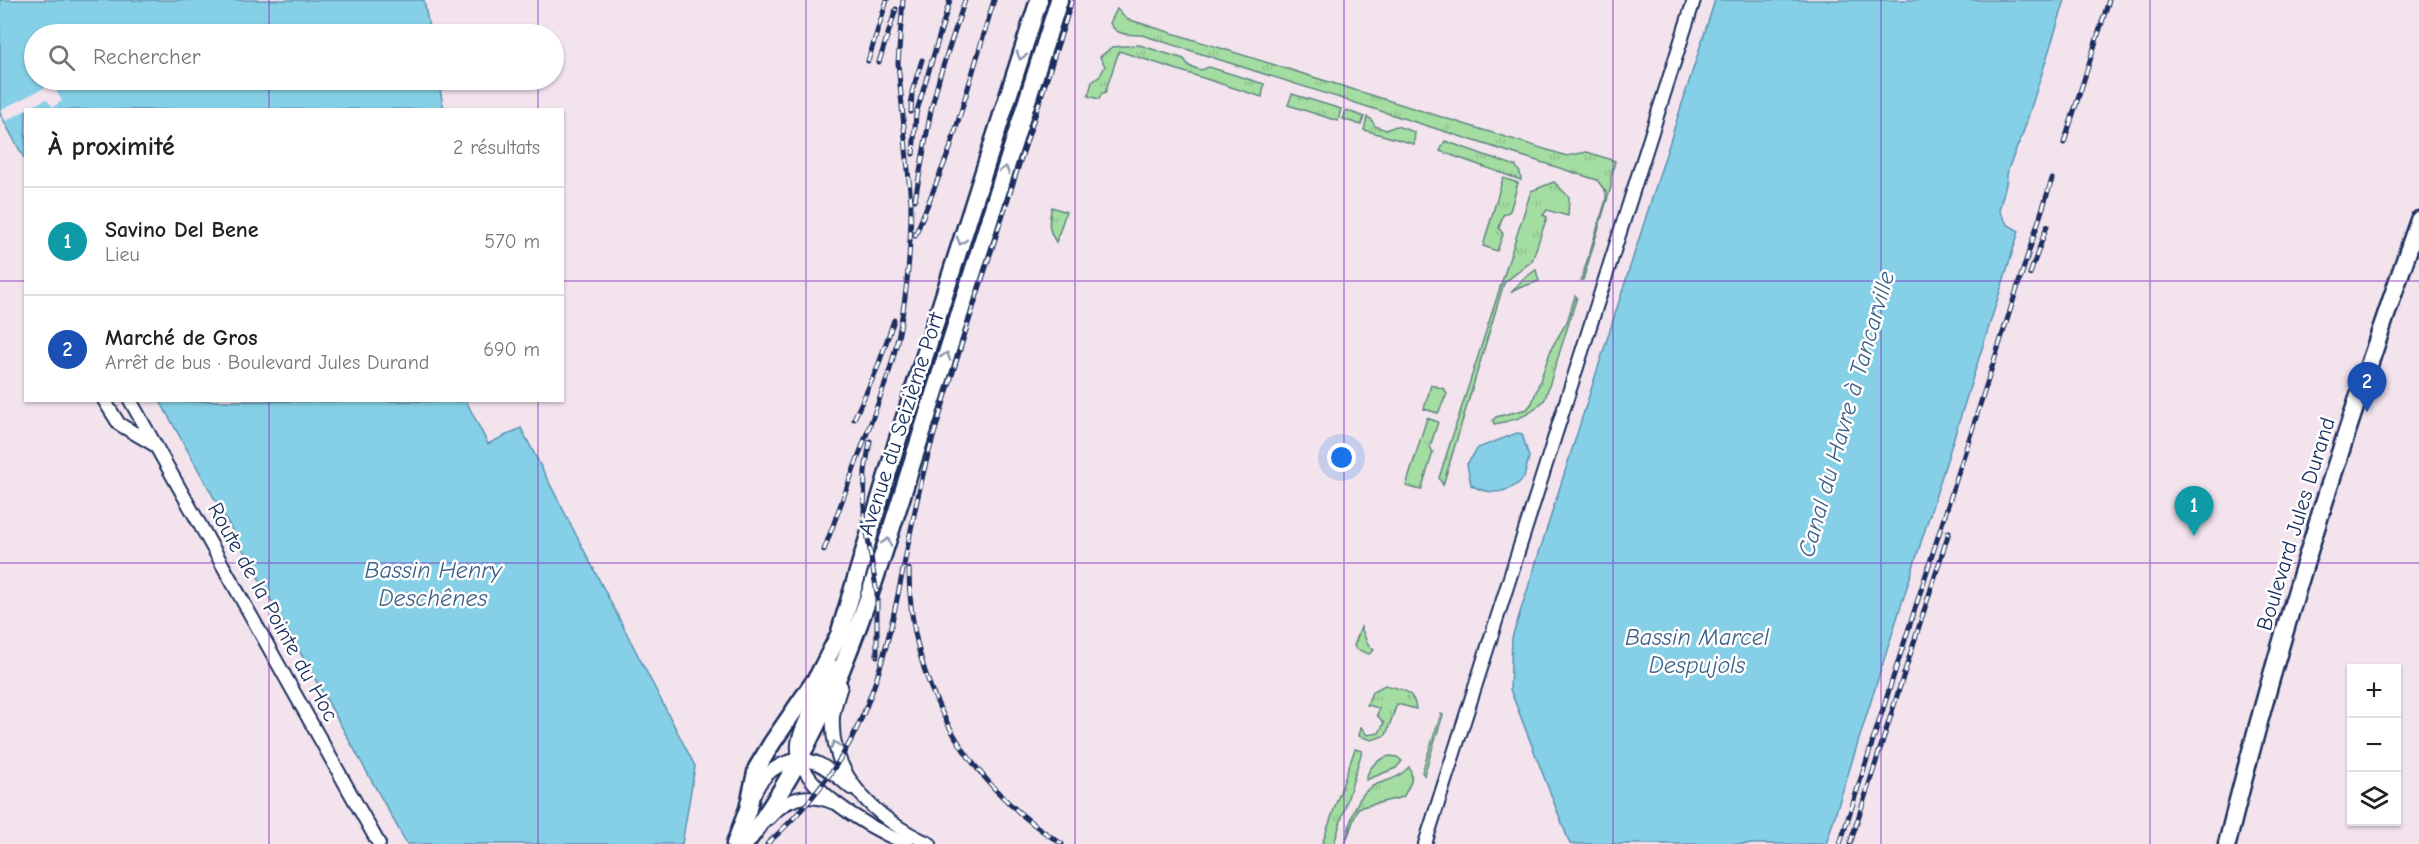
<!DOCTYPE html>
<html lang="fr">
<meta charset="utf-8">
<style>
:root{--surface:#fff;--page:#f2f2f2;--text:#202124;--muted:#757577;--line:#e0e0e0;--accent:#db2777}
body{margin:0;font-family:"Comic Neue",sans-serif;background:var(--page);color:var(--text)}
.controls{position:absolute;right:18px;bottom:18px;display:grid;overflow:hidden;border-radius:0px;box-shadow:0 2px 4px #0004}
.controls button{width:54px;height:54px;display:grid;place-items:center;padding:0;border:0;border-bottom:2px solid var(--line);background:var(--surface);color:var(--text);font:30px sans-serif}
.you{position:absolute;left:1342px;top:458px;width:21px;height:21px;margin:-15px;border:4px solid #fff;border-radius:50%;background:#1a73e8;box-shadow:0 0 0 9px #1a73e833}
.badge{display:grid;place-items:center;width:39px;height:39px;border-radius:50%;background:var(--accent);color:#fff;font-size:20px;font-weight:700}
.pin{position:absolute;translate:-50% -50px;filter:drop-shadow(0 2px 3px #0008)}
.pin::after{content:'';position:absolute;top:32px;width:21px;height:18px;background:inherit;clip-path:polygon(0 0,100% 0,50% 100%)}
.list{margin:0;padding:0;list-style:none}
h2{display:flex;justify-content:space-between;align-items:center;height:78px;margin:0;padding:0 24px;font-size:26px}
h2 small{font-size:20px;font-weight:400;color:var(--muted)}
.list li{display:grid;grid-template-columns:39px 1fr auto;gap:18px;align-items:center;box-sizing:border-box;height:108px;padding:0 24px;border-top:2px solid var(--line)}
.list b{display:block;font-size:22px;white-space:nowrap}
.list p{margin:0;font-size:20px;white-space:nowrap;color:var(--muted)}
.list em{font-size:20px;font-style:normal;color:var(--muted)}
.icon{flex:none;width:33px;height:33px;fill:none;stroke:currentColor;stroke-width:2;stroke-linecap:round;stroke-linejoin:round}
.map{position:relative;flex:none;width:2419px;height:844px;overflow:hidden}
.search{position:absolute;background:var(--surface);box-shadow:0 2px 4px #0004;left:24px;top:24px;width:540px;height:66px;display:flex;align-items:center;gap:15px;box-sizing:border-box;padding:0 21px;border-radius:33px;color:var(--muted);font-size:22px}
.panel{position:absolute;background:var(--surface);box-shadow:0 2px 4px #0004;left:24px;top:108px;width:540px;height:294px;border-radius:0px}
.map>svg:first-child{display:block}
</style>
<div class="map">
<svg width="2419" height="844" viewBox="0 0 2419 844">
<defs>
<pattern id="grass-tufts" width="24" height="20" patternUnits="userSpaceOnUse" patternTransform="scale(1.5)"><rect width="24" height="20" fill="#a4dda2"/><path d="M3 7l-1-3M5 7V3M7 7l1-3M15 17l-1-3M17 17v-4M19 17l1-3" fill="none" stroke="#8dbe8e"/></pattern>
</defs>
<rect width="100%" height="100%" fill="#f2e3ed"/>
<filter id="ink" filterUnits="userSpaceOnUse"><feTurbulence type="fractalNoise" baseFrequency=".0167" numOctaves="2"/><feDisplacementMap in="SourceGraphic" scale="12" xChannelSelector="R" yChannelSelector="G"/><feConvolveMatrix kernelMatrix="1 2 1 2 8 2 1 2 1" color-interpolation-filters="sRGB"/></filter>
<g filter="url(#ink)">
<!-- grass -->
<g fill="url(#grass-tufts)" stroke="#608680" stroke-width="1.5">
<path d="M1117 9 1127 19 1567 156 1587 152 1615 161 1611 178V187L1583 280H1581L1606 200V192L1597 180 1142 35C1130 35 1116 36 1110 23Z"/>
<polygon points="1139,45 1184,59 1189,66 1201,70 1209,67 1264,84 1262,97 1119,51 1105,93 1102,93 1099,99 1088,96 1092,82 1100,76 1105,66 1100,57 1112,47"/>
<polygon points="1292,94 1341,109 1338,121 1288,105"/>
<polygon points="1346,110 1364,117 1361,125 1343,119"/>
<polygon points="1367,117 1371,119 1375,126 1386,130 1396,126 1415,132 1414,144 1364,130"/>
<polygon points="1445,141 1516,166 1520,173 1521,180 1440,151"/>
<polygon points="1503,178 1518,183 1510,211 1503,215 1499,228 1503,234 1497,251 1483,246"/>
<polygon points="1554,182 1569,197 1568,216 1547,210 1543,215 1547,217 1532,261 1504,283 1443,485 1439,478 1531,191"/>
<path d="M1052 207 1066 212 1056 242C1048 230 1048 222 1052 207Z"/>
<polygon points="1536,270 1539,281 1516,289 1511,293 1523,279"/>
<path d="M1575 296 1577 297 1545 399C1531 416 1516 420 1494 424L1493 420 1496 417 1527 409 1532 403 1552 347 1567 322Z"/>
<polygon points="1431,385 1444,389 1447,394 1438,413 1424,409"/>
<polygon points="1427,418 1438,422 1430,447 1433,452 1421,490 1406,486"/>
<polygon points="1361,627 1368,645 1374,650 1369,654 1356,649 1354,646"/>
<path d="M1385 685C1401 689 1414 690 1416 709L1397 704 1386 735 1372 740 1359 736 1361 727 1367 735 1379 733 1384 723 1377 715 1379 708 1367 705 1372 692Z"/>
<polygon points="1441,714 1443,715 1424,775 1422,772"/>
<polygon points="1355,749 1362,751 1334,844 1322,844"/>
<path d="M1390 756 1397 757 1402 761 1396 768 1366 780C1368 768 1377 759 1390 756Z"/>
<path d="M1409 767C1415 779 1409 786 1403 797L1358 808 1345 844C1350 825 1354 796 1373 786 1389 778 1394 782 1409 767Z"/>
</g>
<!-- water -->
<g fill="#86d0e7" stroke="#5b90b0" stroke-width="1.5">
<polygon points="0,0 424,0 430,34 34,34 34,80 438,80 444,109 26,110 25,160 0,114"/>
<polygon points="1715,0 2065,0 2023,133 2008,169 2006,184 1999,210 2007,224 2019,231 1826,844 1570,844 1510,689 1512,638"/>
<polygon points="160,401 466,401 488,444 521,428 695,766 682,844 407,844"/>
<path d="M1517 433 1522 434 1529 457 1524 478C1509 494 1490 496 1471 485L1467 464 1478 448Z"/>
</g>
<!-- pier -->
<polygon fill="#f2e3ed" points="52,84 62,101 53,107 46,99 6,121 0,110"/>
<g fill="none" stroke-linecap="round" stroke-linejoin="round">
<defs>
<g id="street">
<polyline points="104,400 119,424 153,444"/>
<polyline points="130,400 379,844"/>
<path d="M831 665C824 691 806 712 799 738 787 784 872 829 907 844"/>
<path d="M841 686C838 696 834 707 833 717 829 777 879 821 930 844"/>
<path d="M755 792C765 769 792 753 817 763 830 769 840 779 851 788"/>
<path d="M769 818C787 797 808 792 834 803"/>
<polyline points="1425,844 1694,0"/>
</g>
<g id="secondary">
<polyline points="735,844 748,809 757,768 772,743 818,676 839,635 898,439 1039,0"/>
<path d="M745 844C837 722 877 572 923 429 968 286 1014 143 1059 0"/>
<path d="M2227 844C2279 633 2347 425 2419 220"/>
</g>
</defs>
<!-- street casing -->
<use href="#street" stroke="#1b2f5e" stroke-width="16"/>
<!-- secondary casing -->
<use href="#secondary" stroke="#1b2f5e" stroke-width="21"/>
<!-- street -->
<use href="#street" stroke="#fff" stroke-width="12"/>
<!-- secondary -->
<use href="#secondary" stroke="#fff" stroke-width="16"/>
<defs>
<g id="rail">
<polyline points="868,61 887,0"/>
<polyline points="879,62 896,9"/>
<polyline points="911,112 912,92 922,60"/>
<polyline points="2064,143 2109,0"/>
<polyline points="913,154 916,114 950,0"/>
<polyline points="915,200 931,110 940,75 965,0"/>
<polyline points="915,236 950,149 994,0"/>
<polyline points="2030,274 2047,226"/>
<polyline points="854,419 877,369 894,320"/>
<polyline points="870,441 865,471 864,514 877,594 877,656"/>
<path d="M824 550 888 376C905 321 911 259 911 202L898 63 903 0"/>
<path d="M909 569C909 683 965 783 1062 844"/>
<path d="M767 844C800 814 829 781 850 742 898 651 902 545 930 448 974 298 1025 149 1072 0"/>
<polyline points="1840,844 2052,179"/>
<polyline points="1850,844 1949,532"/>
</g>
</defs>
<!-- rail casing -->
<use href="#rail" stroke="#1b2f5e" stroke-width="5"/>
<!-- rail -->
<use href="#rail" stroke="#fff" stroke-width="3" stroke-dasharray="9" stroke-linecap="butt"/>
</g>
<!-- one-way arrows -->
<defs><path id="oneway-chevron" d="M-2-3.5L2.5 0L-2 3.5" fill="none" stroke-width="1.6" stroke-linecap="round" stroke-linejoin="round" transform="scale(1.5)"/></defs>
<g stroke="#8d97ae">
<use href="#oneway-chevron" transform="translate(1021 56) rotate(108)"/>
<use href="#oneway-chevron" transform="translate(1005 170) rotate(-72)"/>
<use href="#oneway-chevron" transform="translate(961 241) rotate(108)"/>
<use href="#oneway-chevron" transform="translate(946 356) rotate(-72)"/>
<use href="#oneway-chevron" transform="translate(887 542) rotate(-72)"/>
<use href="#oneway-chevron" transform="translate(835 745) rotate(-103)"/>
</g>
</g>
<!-- grid -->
<path fill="none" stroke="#7b2cbf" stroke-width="1.5" stroke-opacity="0.55" d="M269 0V34M538 0V34M806 0V844M1075 0V844M1344 0V844M1613 0V844M1881 0V844M2150 0V844M269 80V110M538 80V110M0 281H26M562 281H2419M269 400V844M538 400V844M0 563H2419"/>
<g text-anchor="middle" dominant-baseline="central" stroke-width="5" stroke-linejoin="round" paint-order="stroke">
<!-- street labels -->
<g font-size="22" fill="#1b2f5e" stroke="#fff">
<text transform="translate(901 424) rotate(-72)">Avenue du Seizième Port</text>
<text transform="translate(2296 524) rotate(-73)">Boulevard Jules Durand</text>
<text transform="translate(273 612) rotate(61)">Route de la Pointe du Hoc</text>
</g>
<!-- water labels -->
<g font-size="24" font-style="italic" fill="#3b5f87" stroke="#fff">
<text transform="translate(1846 414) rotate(-74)">Canal du Havre à Tancarville</text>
<text x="433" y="570">Bassin Henry<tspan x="433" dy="28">Deschênes</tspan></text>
<text x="1697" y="637">Bassin Marcel<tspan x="1697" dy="28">Despujols</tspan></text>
</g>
</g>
</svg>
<div class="controls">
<button>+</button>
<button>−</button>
<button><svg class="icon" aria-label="layers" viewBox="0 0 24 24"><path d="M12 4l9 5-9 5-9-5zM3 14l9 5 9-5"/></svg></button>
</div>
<div class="you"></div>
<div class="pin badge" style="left:2194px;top:536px;background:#0f9aa8">1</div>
<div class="pin badge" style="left:2367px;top:412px;background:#1a4fb4">2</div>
<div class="search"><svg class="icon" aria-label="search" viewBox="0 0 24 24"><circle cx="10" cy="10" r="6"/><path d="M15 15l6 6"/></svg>Rechercher</div>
<section class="panel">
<h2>À proximité<small>2 résultats</small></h2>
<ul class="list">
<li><span class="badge" style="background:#0f9aa8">1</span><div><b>Savino Del Bene</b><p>Lieu</p></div><em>570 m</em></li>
<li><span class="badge" style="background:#1a4fb4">2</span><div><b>Marché de Gros</b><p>Arrêt de bus · Boulevard Jules Durand</p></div><em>690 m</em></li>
</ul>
</section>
</div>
